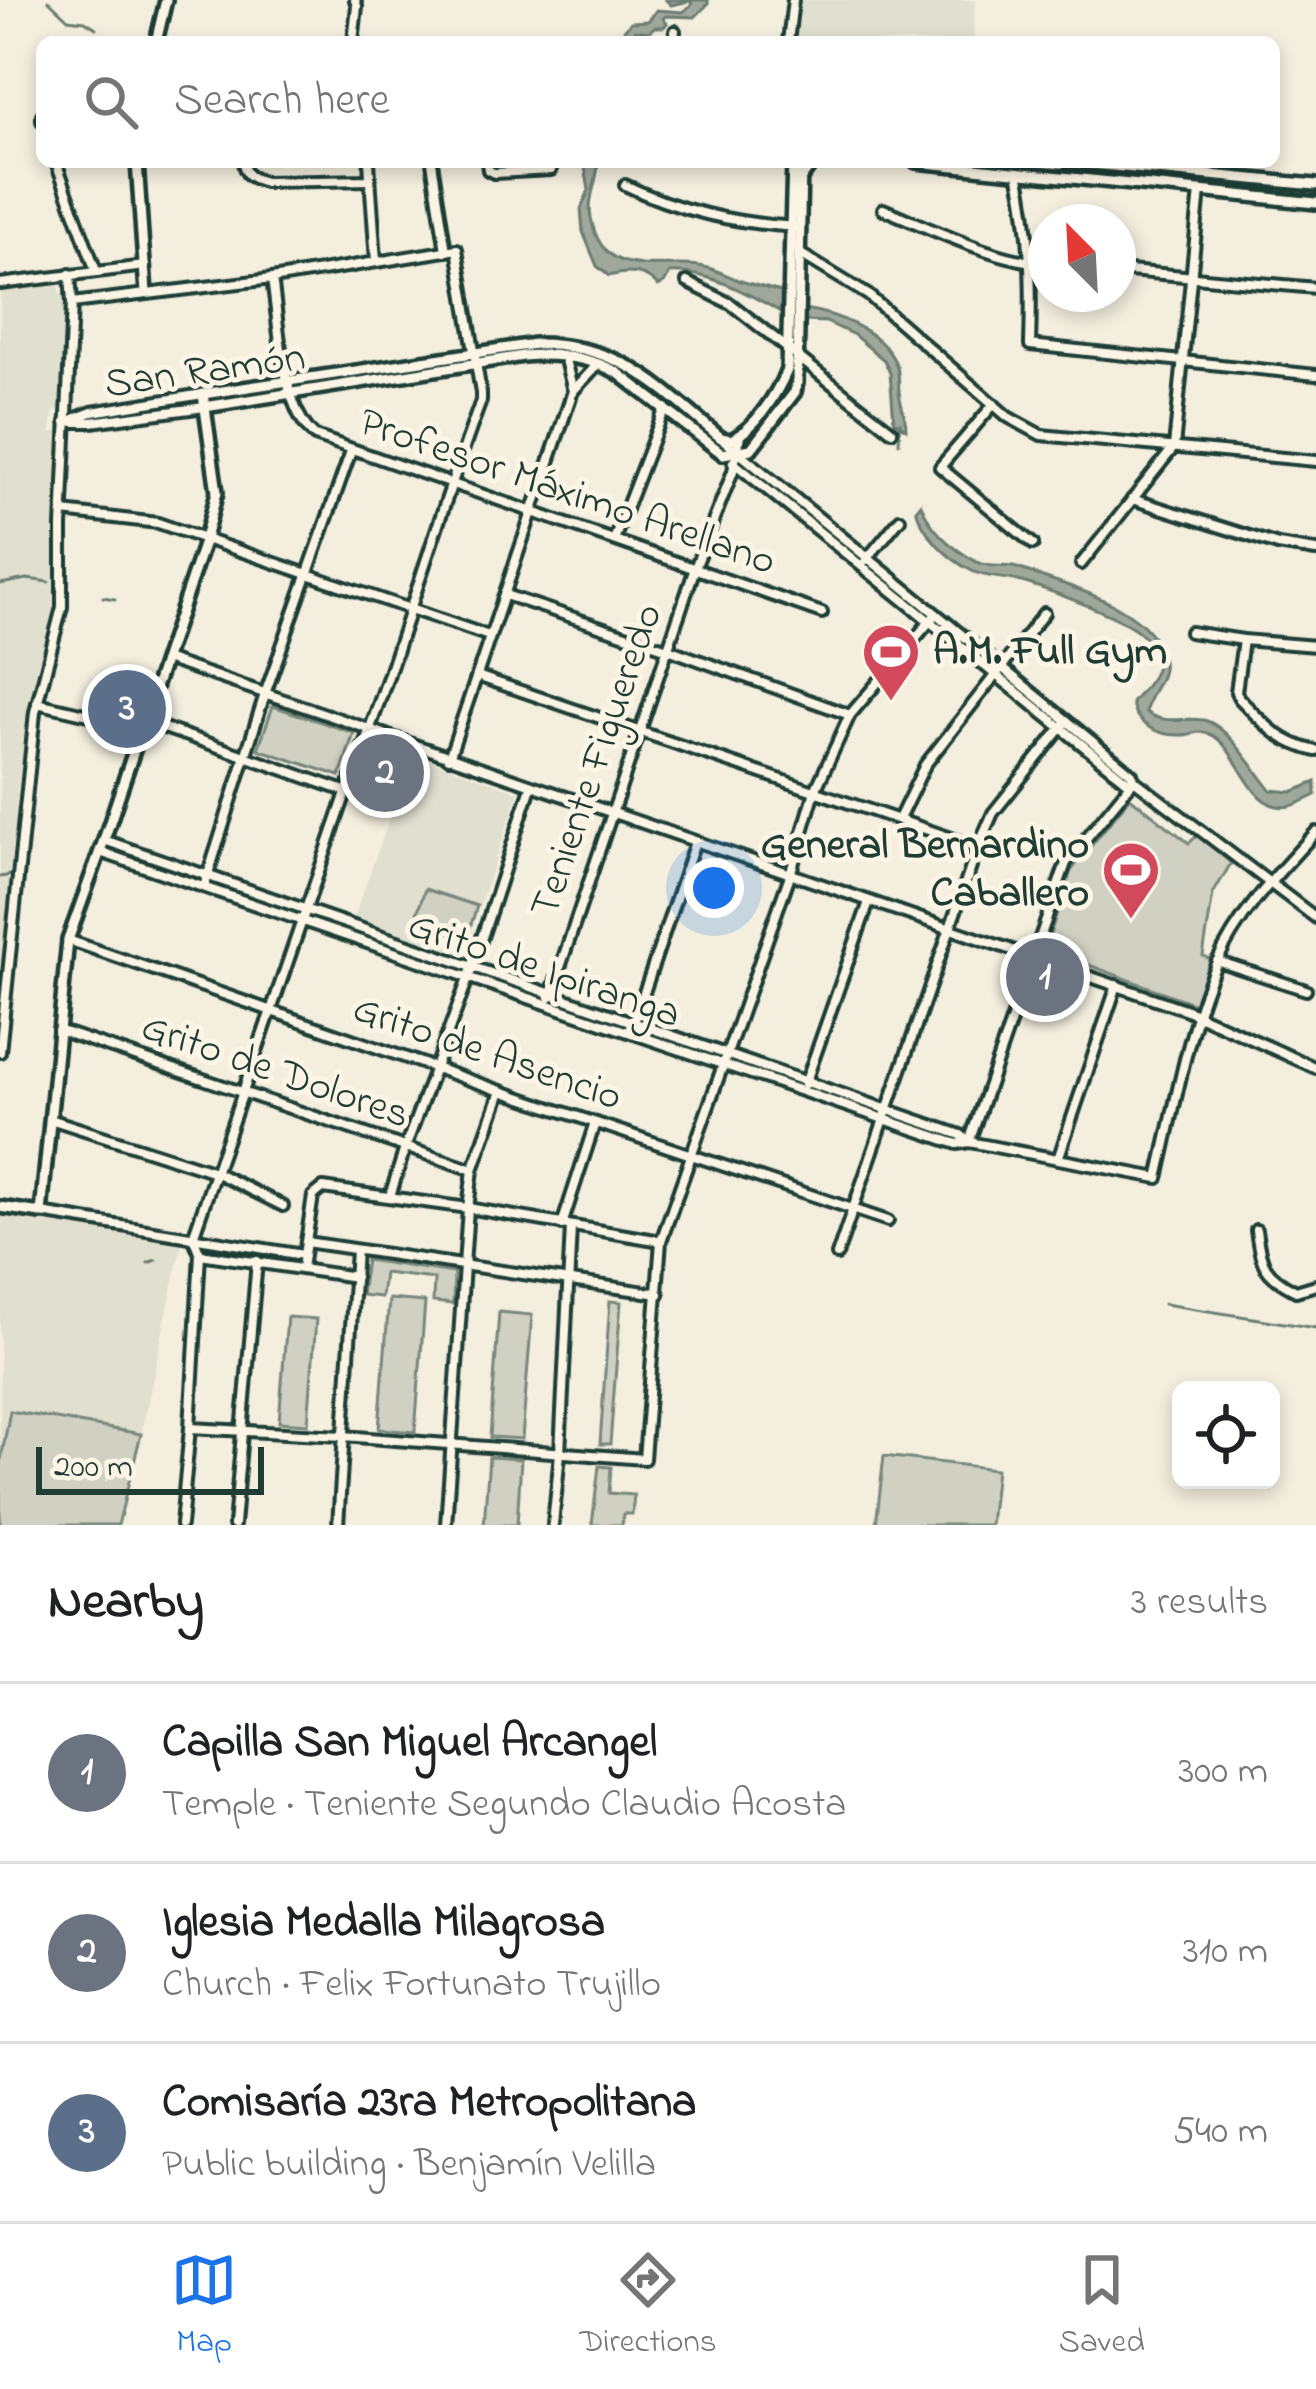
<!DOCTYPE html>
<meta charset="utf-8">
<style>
:root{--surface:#fff;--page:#f6f6f6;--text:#202124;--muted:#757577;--line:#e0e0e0;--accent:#1a73e8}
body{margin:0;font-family:"Indie Flower",sans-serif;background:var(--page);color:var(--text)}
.controls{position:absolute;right:36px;bottom:36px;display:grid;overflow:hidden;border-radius:18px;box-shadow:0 6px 18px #0003}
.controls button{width:108px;height:108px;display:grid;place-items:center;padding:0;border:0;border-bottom:3px solid var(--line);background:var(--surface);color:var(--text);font:60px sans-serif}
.compass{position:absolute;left:1028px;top:204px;width:108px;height:108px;border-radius:50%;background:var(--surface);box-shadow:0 6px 18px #0003;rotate:336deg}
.scale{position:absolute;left:36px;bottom:30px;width:228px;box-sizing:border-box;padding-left:12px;border:6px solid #1f3d34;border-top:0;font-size:33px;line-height:42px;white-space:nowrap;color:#1f3d34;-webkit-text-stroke:9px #fcf5e5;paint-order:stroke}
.you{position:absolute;left:714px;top:888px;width:42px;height:42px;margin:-30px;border:9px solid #fff;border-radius:50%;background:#1a73e8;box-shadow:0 0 0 18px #1a73e833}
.badge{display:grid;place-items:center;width:78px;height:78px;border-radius:50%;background:var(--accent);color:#fff;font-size:39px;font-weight:700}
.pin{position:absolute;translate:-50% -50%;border:6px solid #fff;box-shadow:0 3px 12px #0006}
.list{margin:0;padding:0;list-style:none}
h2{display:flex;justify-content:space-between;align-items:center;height:156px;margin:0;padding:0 48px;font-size:51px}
h2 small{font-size:39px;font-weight:400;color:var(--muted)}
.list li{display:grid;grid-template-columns:78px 1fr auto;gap:36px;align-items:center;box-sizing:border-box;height:180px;padding:0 48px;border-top:3px solid var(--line)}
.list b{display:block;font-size:45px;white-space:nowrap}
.list p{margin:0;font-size:39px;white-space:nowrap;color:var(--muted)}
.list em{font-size:39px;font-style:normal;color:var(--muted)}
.icon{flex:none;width:66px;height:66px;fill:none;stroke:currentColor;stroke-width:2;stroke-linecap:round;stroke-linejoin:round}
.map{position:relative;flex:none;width:1316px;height:1525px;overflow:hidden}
.search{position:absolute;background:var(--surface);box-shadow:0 6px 18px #0003;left:36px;right:36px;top:36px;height:132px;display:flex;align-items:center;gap:30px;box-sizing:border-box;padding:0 42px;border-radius:18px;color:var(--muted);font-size:45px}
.sheet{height:696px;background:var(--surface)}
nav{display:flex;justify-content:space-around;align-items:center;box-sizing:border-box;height:168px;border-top:3px solid var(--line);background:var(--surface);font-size:33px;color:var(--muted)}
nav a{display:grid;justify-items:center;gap:6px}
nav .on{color:var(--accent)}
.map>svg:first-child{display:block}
</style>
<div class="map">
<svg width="1316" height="1525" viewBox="0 0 1316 1525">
<rect width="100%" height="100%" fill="#f3eede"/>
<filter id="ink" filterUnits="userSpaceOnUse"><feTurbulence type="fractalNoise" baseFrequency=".00833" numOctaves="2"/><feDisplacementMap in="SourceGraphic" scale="24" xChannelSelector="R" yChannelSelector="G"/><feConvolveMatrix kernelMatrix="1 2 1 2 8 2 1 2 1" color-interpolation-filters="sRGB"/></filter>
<g filter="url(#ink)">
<!-- built -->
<g fill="#e1dfd0">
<polygon points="797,0 975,0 973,42 792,42"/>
<polygon points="59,283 59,293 67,293 63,407 53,413 51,433 57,432 60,437 52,630 31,713 0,1012 0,292"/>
<polygon points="407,752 519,792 462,955 353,920 401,786 395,782"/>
<polygon points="0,1205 184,1233 141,1434 11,1411 0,1465"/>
</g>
<!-- green -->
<g fill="#d0d1c2" stroke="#78877b" stroke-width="3">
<polygon points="979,162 1044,162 1316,187 1316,196"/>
<polygon points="273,706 354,733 340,776 258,749"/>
<polygon points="1130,797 1189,843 1198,835 1231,863 1213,894 1203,956 1214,960 1195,1004 1045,949 1071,871"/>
<polygon points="425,889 477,906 466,940 414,923"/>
<polygon points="366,1260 454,1273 453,1304 433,1302 434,1279 384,1273 381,1297 361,1295"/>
<polygon points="389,1299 425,1302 415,1432 379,1429"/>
<polygon points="610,1301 621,1302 610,1444 600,1444"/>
<polygon points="499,1312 532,1315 522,1439 490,1437"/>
<polygon points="287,1317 316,1319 308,1424 279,1422"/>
<polygon points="10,1411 141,1434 118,1525 0,1525 0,1465"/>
<polygon points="884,1456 996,1469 990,1525 876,1525"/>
<polygon points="489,1457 521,1459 517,1525 484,1525"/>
<polygon points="599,1466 611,1467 609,1493 634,1495 632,1514 623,1514 622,1525 592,1525"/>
</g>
<!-- water -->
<g fill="#a0a89b" stroke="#6c7d72" stroke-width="3">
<polygon points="666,0 708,0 708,4 695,17 666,16 663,18 667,23 664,27 655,27 648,32 635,30 629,38 636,42 614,42 631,22 648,21 657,10 683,12 692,4 690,1 671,5"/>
<path d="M584 162H598C598 181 587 198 591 218 603 281 654 261 699 266 715 268 729 277 744 282 756 285 769 289 781 292V312C749 294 708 270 670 273L664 283 658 286C645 271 628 271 609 276L597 266 583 232 581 209 589 190Z"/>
<path d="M804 309C837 314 880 330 895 362 900 371 898 380 899 391 900 404 906 416 906 429L894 421 890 373 884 360 854 335 826 322 805 321Z"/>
<path d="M921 504C930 530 953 549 977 562 989 568 1001 565 1013 567 1022 569 1031 573 1040 576 1079 589 1157 612 1163 661 1166 681 1148 690 1146 712 1163 725 1182 717 1203 720 1227 724 1255 771 1271 790L1292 792 1316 782V795C1308 799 1299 804 1290 806 1244 815 1239 734 1201 732 1195 732 1188 735 1182 735 1160 736 1136 726 1132 703 1140 692 1156 678 1157 664 1157 652 1148 639 1139 632 1121 616 1044 588 1018 581 1003 577 985 578 972 571 947 558 925 536 916 510Z"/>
</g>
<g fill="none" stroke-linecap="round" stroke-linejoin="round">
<!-- stream -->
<g stroke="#6c7d72" stroke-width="3">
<polyline points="48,0 68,19 85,21 96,28"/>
<polyline points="899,443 900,422"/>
<polyline points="0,584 27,579 49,582"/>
<polyline points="103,597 115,599"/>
<polyline points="0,877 12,875"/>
<polyline points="148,1263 156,1260"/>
<polyline points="1164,1304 1316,1328"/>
</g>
<defs>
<g id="street">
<polyline points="353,42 357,6 355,0"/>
<polyline points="674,42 675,31"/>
<polyline points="788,42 793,0"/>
<polyline points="42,115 42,121"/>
<polyline points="56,162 96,271"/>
<path d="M243 162C245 177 252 178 265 182L370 180"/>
<polyline points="369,162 376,261"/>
<polyline points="432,162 446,251"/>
<polyline points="487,162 488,170 494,173 551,170"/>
<path d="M1018 172C1031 231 1032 285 1030 345L1316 375"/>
<path d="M625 185C677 211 739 224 797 227"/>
<path d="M883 209C932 229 992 259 1046 264"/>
<polyline points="799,253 868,295 1008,417 1041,435 1316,461"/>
<polyline points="1118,270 1316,288"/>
<path d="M272 279C279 323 281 408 315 436L822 613"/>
<polyline points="687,282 731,304 892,431"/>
<polyline points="0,284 145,266"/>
<path d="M72 303 272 279 457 249 481 393V401C433 529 397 662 347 790L193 1237"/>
<polyline points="564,356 573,391"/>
<polyline points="994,404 940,467 1033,544"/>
<polyline points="66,422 92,412 203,394"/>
<polyline points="73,422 91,422 205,407"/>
<polyline points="721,438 1132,774 1134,780 1316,918"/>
<polyline points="733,462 1127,781 1134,780"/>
<polyline points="1132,499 1278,545 1316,551"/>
<polyline points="63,512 158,523 489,636"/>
<polyline points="614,540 665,408"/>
<polyline points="866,560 900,519"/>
<polyline points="1081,564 1174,447 1200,191"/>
<polyline points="505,595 668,649 850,715"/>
<polyline points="1190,632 1243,640 1316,646"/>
<path d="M1243 640 1236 692 1239 698C1265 725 1279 742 1316 751"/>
<polyline points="165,659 1187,1010 1316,1068"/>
<polyline points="477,676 978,847"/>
<polyline points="37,703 141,727"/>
<polyline points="144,721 385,805"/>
<polyline points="449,758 573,391 598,364"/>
<polyline points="899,819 925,765 1044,613"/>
<polyline points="104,840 961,1135 969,1142"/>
<path d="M100 852 957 1144 969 1142 1158 1178C1175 1107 1187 1031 1216 964 1238 914 1279 872 1316 832"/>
<polyline points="204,887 265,694 351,451"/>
<polyline points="68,940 501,1091 888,1221"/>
<polyline points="1217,961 1306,990"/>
<polyline points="550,997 695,568 733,471 740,436"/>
<polyline points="633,1025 695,842"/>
<polyline points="58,1030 473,1170"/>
<polyline points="0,1052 35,712 62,607 62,527 72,303 70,274"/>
<polyline points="805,1084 869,902"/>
<polyline points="50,1119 215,1172 283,1206"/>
<polyline points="969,1142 1066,863 1133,781"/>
<polyline points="1058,1159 1117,985"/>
<polyline points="390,1196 405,1148 472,968 531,787"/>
<polyline points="41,1213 303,1255"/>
<polyline points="562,1225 595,1123"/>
<path d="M1256 1230C1261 1265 1264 1275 1296 1291L1316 1285"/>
<polyline points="306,1242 659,1294"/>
<polyline points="200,1254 355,1277"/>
<polyline points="837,1255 978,847 993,813 1067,721"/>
<polyline points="302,1268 313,1196 323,1188 468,1208 661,1241"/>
<polyline points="190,1428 343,1436 644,1459 661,1241 790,875 815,791 850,715 936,614"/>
<polyline points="181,1525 190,1428 200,1254 193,1237"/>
<polyline points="234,1525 257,1261"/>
<polyline points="338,1525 356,1250"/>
<polyline points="446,1525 468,1208 473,1170 501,1091"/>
<polyline points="553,1525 560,1453 571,1227"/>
</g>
<g id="secondary">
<polyline points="156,42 166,0"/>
<polyline points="137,162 146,293"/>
<polyline points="916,162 1316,203"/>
<polyline points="1070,162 1316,185"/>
<polyline points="801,178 813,162"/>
<path d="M205 407 523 356C557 353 589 357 618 373L723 454 751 449 795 392 797 383 801 162"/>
<path d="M0 1207 41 1213 68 940 104 840 205 539 217 492 203 394 535 344C622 344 659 386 721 438L731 440C756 428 776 395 787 370L793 162"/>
</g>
</defs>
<!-- street casing -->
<use href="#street" stroke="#1f3d34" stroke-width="16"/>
<!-- secondary casing -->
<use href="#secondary" stroke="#1f3d34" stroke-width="18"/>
<!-- street -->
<use href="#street" stroke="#fcf5e5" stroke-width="8"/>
<!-- secondary -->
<use href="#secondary" stroke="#fcf5e5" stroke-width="9"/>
</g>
</g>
<!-- icons -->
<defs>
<symbol id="stadium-pin" viewBox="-11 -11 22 30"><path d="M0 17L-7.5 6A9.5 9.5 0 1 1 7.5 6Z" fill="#d1495b" stroke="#fcf5e5"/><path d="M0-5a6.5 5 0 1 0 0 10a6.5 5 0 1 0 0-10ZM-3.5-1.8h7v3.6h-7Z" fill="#fff"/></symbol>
</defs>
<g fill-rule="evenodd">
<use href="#stadium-pin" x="858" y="619" width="66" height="90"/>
<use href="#stadium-pin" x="1098" y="837" width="66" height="90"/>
</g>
<g text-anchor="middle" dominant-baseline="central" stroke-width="10" stroke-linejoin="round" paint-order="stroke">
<!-- street labels -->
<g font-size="42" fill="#1f3d34" stroke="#fcf5e5">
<text transform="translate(205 372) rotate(-8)">San Ramón</text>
<text transform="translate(567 493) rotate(19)">Profesor Máximo Arellano</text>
<text transform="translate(598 761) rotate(-71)">Teniente Figueredo</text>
<text transform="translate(544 971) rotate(19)">Grito de Ipiranga</text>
<text transform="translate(487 1054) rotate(19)">Grito de Asencio</text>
<text transform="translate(275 1072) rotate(19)">Grito de Dolores</text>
</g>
<!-- poi labels -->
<g font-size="42" font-weight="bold" fill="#1f3d34" stroke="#fcf5e5" text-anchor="start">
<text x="933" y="652">A.M. Full Gym</text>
<text x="1089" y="846" text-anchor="end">General Bernardino<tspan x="1089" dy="48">Caballero</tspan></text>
</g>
</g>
</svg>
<div class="controls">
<button><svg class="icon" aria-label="locate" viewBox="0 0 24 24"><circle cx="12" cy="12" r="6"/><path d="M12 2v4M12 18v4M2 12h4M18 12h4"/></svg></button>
</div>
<svg class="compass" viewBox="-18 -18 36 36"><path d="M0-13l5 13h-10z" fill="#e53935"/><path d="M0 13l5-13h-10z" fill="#757577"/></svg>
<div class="scale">200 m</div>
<div class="you"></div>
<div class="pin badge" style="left:1045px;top:977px;background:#6b7280">1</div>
<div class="pin badge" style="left:385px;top:773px;background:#6b7280">2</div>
<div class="pin badge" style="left:127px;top:709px;background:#5c6f8a">3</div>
<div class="search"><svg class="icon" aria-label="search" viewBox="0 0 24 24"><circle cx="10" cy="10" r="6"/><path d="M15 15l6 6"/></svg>Search here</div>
</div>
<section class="sheet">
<h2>Nearby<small>3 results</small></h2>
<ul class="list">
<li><span class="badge" style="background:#6b7280">1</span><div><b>Capilla San Miguel Arcangel</b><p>Temple · Teniente Segundo Claudio Acosta</p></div><em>300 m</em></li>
<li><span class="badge" style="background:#6b7280">2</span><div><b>Iglesia Medalla Milagrosa</b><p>Church · Felix Fortunato Trujillo</p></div><em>310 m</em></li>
<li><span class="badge" style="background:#5c6f8a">3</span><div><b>Comisaría 23ra Metropolitana</b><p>Public building · Benjamín Velilla</p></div><em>540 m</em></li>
</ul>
</section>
<nav>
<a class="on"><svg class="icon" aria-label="map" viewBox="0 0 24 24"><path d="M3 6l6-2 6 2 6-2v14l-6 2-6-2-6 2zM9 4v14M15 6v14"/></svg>Map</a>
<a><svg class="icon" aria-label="directions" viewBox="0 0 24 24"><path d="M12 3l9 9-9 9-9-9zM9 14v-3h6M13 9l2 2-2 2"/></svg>Directions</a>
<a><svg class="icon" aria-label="saved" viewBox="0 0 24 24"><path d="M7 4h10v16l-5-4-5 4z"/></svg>Saved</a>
</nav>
